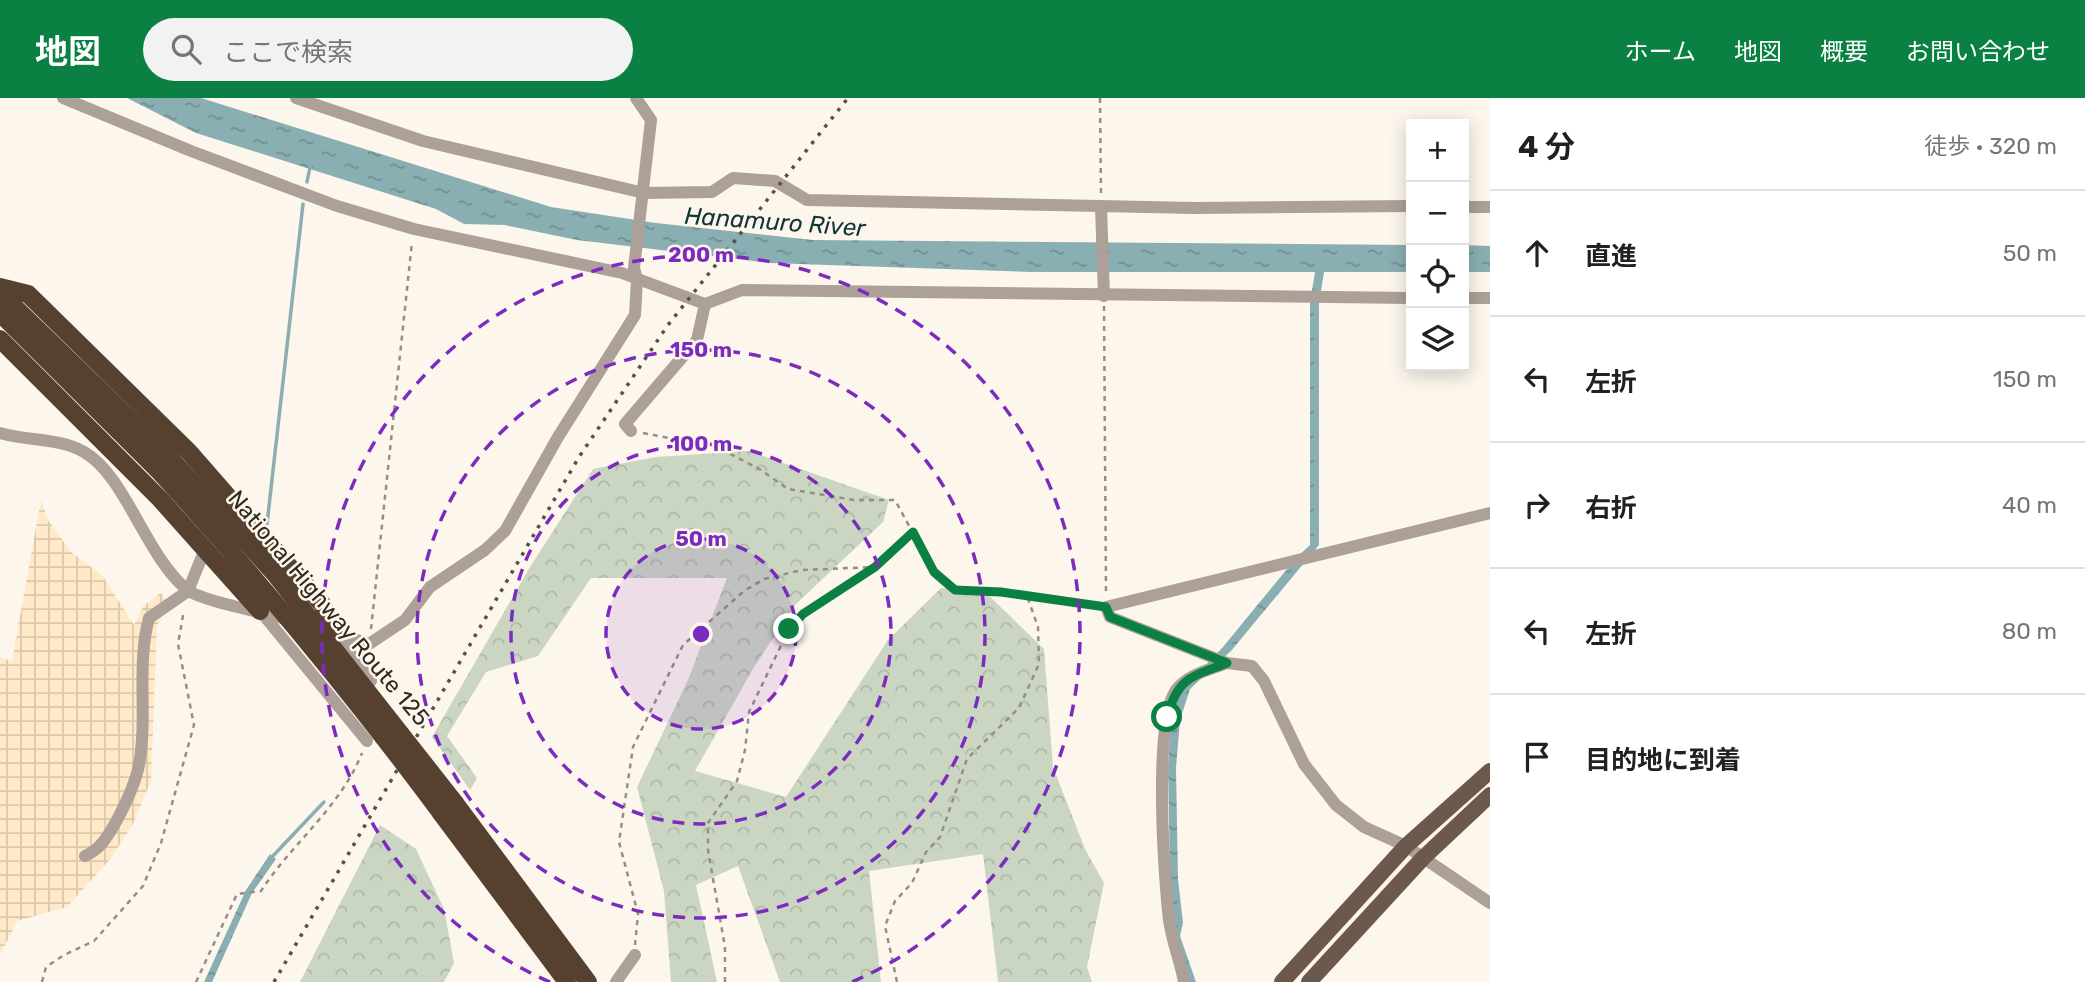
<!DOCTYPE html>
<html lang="ja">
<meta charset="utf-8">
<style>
:root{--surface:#fff;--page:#f2f2f2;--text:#202124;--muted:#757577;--line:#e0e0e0;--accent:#0b8043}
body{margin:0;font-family:Rubik,"Noto Sans JP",sans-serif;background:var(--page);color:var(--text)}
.controls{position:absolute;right:21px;top:21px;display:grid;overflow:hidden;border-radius:0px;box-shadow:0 4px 18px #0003}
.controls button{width:63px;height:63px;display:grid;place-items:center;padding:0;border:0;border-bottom:2px solid var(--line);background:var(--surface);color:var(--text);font:35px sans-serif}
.stop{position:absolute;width:21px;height:21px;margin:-16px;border:5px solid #0b8043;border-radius:50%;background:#fff}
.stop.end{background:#0b8043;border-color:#fff;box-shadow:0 2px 7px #0008}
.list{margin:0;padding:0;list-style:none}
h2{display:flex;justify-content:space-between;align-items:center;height:91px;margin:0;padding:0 28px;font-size:30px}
h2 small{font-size:23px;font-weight:400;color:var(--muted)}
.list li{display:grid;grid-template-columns:46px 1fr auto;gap:21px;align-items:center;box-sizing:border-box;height:126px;padding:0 28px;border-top:2px solid var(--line)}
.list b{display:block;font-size:26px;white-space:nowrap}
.list em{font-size:23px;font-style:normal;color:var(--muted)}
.icon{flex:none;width:38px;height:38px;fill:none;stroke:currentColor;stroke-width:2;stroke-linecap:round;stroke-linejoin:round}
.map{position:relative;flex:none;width:1490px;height:884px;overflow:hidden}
header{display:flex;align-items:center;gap:42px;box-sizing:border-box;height:98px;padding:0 35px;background:var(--accent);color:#fff}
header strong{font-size:33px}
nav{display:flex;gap:38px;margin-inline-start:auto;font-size:24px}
.search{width:490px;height:63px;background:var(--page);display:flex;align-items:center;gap:18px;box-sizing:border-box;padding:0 24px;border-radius:38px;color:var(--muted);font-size:26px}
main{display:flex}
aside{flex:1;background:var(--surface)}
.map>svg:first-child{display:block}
</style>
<header>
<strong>地図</strong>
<div class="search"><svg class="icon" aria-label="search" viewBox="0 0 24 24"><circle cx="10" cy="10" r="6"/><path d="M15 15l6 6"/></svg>ここで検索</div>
<nav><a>ホーム</a><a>地図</a><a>概要</a><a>お問い合わせ</a></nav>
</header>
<main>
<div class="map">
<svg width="1490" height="884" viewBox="0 0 1490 884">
<defs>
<pattern id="industrial-grid" width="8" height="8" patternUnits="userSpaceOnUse" patternTransform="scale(1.75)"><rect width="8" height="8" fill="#ffe9c8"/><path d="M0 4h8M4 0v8" fill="none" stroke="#dbc8ab"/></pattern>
<pattern id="forest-crowns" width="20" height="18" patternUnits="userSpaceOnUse" patternTransform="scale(1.75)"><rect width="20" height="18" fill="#cad6c2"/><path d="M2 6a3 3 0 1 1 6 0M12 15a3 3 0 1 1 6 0" fill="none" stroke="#aeb8a6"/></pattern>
<pattern id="water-ripples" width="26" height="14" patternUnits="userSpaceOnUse" patternTransform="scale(1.75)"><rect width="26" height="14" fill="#8aafb2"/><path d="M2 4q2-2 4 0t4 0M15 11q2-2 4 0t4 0" fill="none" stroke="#718e90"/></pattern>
</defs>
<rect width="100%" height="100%" fill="#fdf6ec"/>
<!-- industrial -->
<polygon fill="url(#industrial-grid)" points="41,402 48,422 71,454 102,477 134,527 143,508 161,495 172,511 161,519 157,528 151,682 133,726 111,760 67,809 17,823 0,857 0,559 12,563"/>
<!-- forest -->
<g fill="url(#forest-crowns)">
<polygon points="749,353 889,402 883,424 795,507 754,569 695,673 786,699 888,542 941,490 982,491 1044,551 1053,669 1085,751 1104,785 1087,869 1092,884 998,884 983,756 869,773 881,884 780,884 738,768 696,787 717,884 671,884 664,793 637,689 688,582 727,480 591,480 538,558 486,574 447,638 477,680 470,692 432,639 530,469 593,371 656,359"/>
<polygon points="380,727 416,751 444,811 454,865 444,884 300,884"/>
</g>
<!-- water -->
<g fill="url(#water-ripples)">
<polygon points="127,0 201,0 551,109 656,125 813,142 1411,147 1411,174 1324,174 1319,205 1319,447 1231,553 1190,591 1180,622 1176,670 1178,781 1183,825 1180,838 1196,884 1189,884 1177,845 1170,780 1168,669 1171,620 1177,597 1223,549 1296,460 1310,447 1310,205 1315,174 1032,174 770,165 577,142 505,127 464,126 436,111 196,35"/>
<polygon points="1464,147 1490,148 1490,174 1464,174"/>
<polygon points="270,756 276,761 252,795 212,884 204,884 246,792"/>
</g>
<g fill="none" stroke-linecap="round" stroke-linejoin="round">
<!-- stream -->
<g stroke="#8aafb2" stroke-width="3.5">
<polyline points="307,84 310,69"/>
<polyline points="267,426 303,106"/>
<polyline points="271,760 324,704"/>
</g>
<!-- path -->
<g stroke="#948e84" stroke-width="2.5" stroke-dasharray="5 5" stroke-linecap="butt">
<polyline points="1100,0 1101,98"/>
<polyline points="1104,208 1106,496"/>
<polyline points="643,335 717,349 761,372 788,391 854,402 895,402 934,474 955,492 1001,494 1096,508"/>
<polyline points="371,531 412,144"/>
<polyline points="635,847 638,816 619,744 633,649 683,547 744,493 764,481 802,472 875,469"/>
<polyline points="42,884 46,869 64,857 94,843 143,788 161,745 194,627 178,546 184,512"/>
<path d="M196 884 237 796 261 793C292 745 340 710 362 655"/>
<polyline points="725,884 725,849 708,752 708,725 737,683 745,652 749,614 789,531 803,516 875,469 913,434"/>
<polyline points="897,884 885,828 895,803 912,785 926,754 940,739 967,661 1019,610 1039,566 1038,529 1027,498"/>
</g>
<!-- minor -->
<g stroke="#aca098" stroke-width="12">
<polyline points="63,0 191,53 337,108 414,131 622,175 705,206"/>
<polyline points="296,0 423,43 644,95 712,94 733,80 775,83 807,102 1194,110 1411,108"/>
<polyline points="1101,108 1104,198"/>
<polyline points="1464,109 1490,109"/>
<polyline points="1464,200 1490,200"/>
<polyline points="631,333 625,326 697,242 705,206 742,192 1411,200"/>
<path d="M0 335C27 343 60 340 84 354 125 377 145 456 186 491 200 503 268 515 289 522"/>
<polyline points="1490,415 1106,509 1110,519 1227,565 1252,568 1264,583 1304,666 1336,707 1364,729 1406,748 1490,805"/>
<polyline points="261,514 367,643"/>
<polyline points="327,532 369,546 405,522 430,489 485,452 505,433 558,339 635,217 637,181 634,170 651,22 636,0"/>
<polyline points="335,535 371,583"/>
<path d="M85 758C101 751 108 738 117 722 126 705 135 687 139 667 148 618 136 568 149 520L188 493 205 451"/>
<polyline points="616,884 635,857"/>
<path d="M1184 884C1180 862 1172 844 1169 822 1164 780 1153 623 1176 592 1188 576 1209 572 1227 565"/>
</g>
<!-- major -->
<g stroke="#6c594b" stroke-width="16">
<polyline points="1282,884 1406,748 1490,673"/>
<polyline points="1309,884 1423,760 1490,697"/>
</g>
<!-- highway -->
<g stroke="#564030" stroke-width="18">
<polyline points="0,189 28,196 189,354 322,506 335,534"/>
<polyline points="0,195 169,359"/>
<polyline points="0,215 157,371"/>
<polyline points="0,241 160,401 260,513"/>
<polyline points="455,705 588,884"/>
<polyline points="441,715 567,884"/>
</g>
<!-- rail -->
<polyline stroke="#575147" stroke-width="3.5" stroke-dasharray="3.5 7" stroke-linecap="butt" points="274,884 579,359 668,227 848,0"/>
<!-- highway-bridge -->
<g stroke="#564030" stroke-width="18">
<polyline points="169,359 275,476 455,705"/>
<path d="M157 371C258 481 352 595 441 715"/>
</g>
</g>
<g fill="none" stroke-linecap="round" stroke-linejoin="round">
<!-- route -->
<path stroke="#0b8043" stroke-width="9" d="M789 531 803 516 875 469 913 434 934 474 955 492 1001 494 1106 509 1110 519 1227 565C1191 579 1178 579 1167 619"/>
</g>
<!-- distance rings -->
<circle cx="701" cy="536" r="95" fill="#7b2cbf" fill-opacity=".12"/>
<g fill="none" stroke="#7b2cbf" stroke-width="3.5" stroke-dasharray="12 9">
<circle cx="701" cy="536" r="95"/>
<circle cx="701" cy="536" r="190"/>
<circle cx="701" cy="536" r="284"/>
<path d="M550 884A379 379 0 1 1 852 884"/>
</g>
<g text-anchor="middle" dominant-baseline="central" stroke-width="5" stroke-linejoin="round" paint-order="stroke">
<!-- street labels -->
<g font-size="23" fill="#2f291f" stroke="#fdf6ec">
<text transform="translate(329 510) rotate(50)">National Highway Route 125</text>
</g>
<!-- water labels -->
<g font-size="24" font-style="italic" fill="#113639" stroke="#fdf6ec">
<text transform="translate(775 124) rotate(4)">Hanamuro River</text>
</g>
</g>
<circle cx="701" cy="536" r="10" fill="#7b2cbf" stroke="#fdf6ec" stroke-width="3.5"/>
<g font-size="21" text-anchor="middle" font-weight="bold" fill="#7b2cbf" stroke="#fdf6ec" stroke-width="5" stroke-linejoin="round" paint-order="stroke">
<text x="701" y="164">200 m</text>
<text x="701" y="259">150 m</text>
<text x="701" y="353">100 m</text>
<text x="701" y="448">50 m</text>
</g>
</svg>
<div class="controls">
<button>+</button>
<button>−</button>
<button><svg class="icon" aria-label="locate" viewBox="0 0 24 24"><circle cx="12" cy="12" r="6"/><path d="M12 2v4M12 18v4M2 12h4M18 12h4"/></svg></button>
<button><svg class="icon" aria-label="layers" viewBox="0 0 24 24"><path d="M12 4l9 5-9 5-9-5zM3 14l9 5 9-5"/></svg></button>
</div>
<div class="stop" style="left:1167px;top:619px"></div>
<div class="stop end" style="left:789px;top:531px"></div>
</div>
<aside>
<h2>4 分<small>徒歩 · 320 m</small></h2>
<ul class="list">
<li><svg class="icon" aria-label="ahead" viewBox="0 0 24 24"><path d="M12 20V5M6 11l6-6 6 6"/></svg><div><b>直進</b></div><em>50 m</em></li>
<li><svg class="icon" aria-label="left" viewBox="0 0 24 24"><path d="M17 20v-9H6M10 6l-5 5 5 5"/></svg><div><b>左折</b></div><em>150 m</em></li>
<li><svg class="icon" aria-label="right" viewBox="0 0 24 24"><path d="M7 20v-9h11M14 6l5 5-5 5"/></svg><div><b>右折</b></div><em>40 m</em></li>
<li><svg class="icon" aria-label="left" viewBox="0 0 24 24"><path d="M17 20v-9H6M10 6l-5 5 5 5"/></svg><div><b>左折</b></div><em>80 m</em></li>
<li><svg class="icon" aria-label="arrive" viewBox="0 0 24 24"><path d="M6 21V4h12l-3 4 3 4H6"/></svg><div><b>目的地に到着</b></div></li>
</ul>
</aside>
</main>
